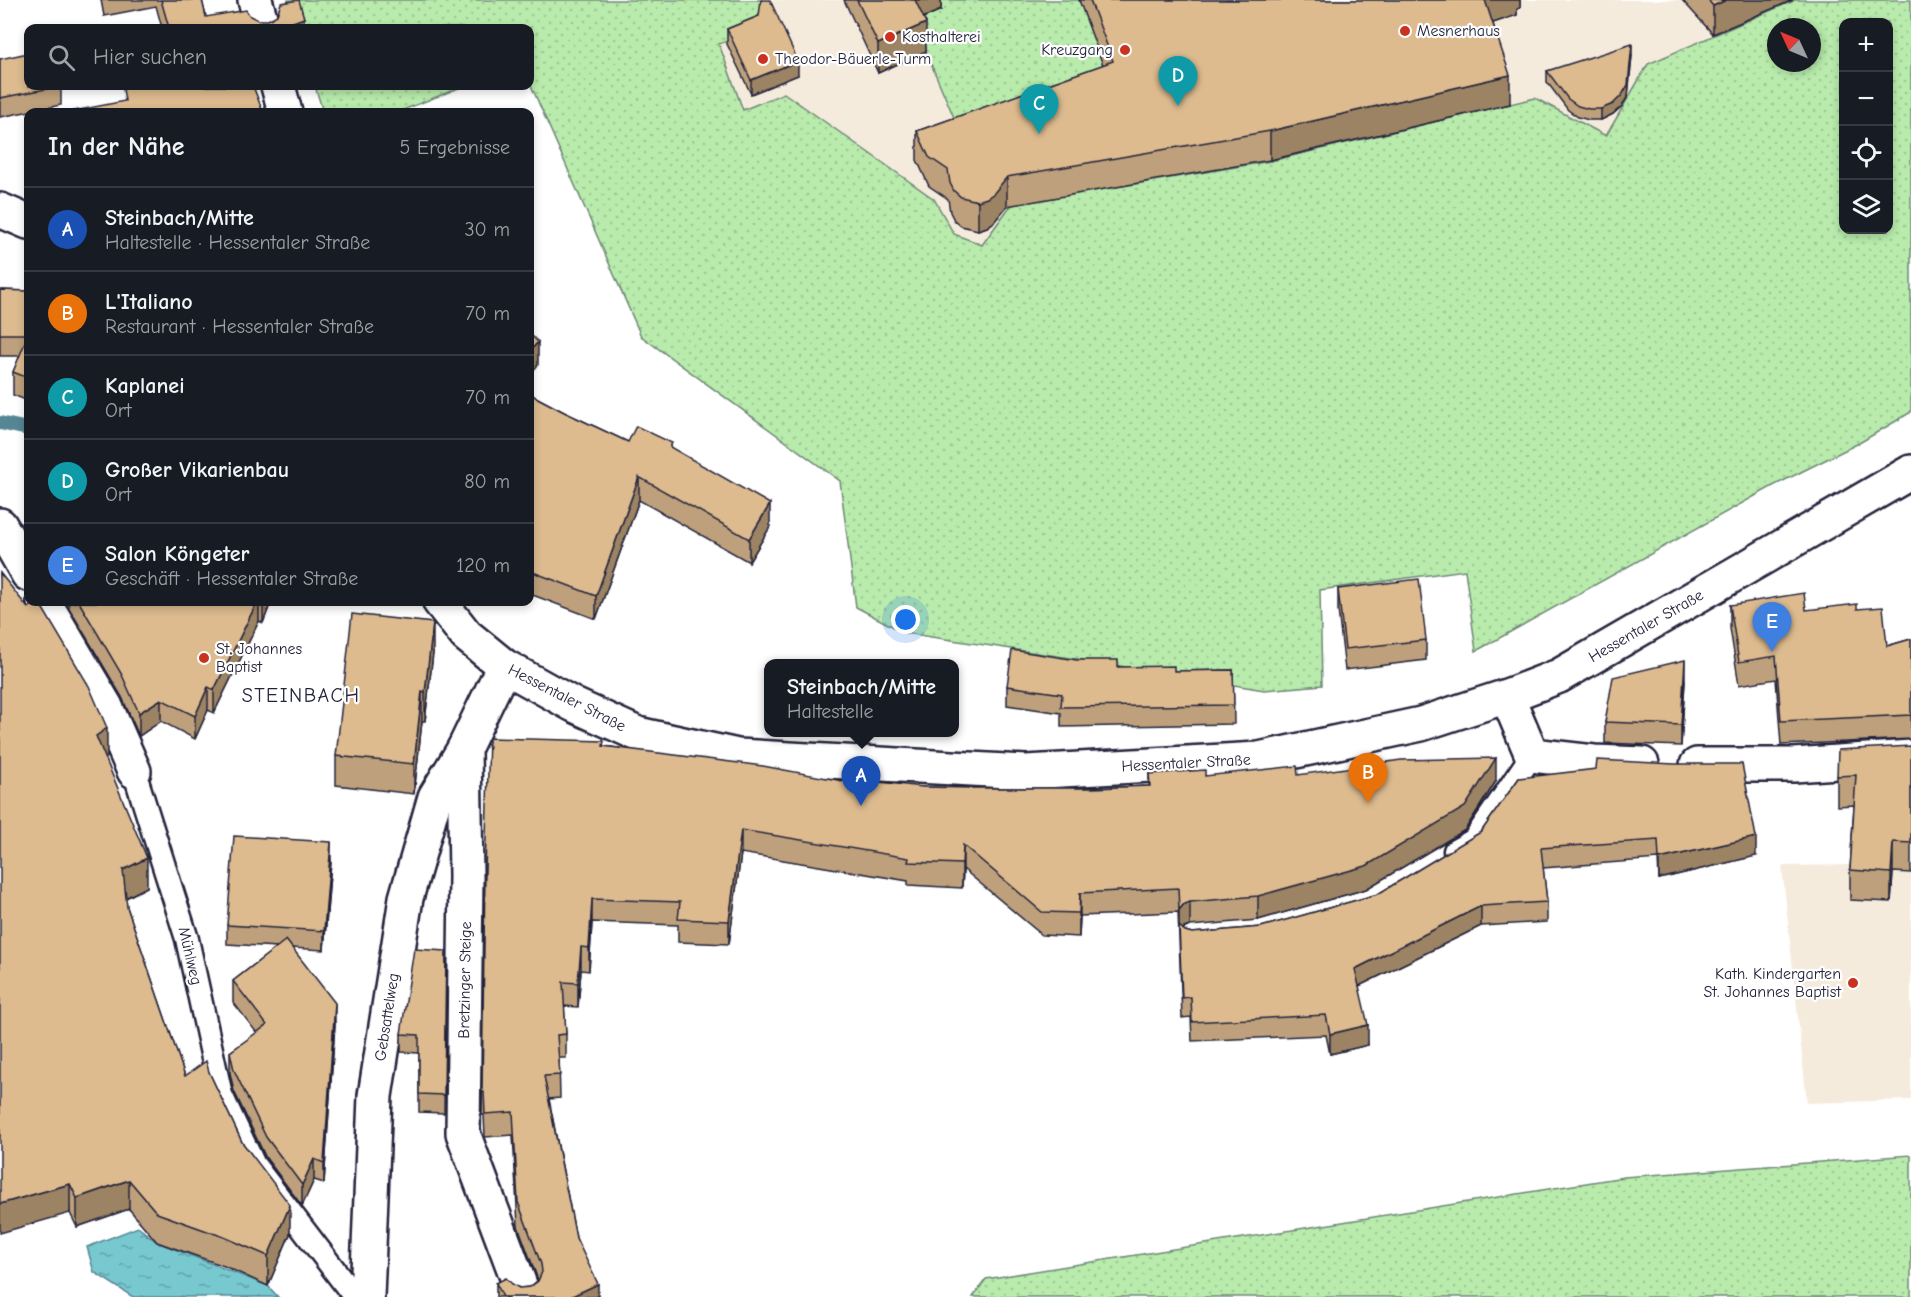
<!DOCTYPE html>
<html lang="de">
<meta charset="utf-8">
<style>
:root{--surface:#171b24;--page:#242831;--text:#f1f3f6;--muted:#9ea1a6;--line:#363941;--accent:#c8321e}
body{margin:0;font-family:"Comic Neue",sans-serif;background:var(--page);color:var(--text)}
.controls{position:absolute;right:18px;top:18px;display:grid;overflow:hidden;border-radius:12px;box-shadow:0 3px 9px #0003}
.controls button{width:54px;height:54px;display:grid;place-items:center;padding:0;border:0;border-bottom:2px solid var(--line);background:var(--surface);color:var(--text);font:30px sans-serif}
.compass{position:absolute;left:1767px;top:18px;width:54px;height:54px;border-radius:50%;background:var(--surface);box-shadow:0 3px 9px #0003;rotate:314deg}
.you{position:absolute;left:906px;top:620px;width:21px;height:21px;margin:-15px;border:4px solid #fff;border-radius:50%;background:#1a73e8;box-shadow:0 0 0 9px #1a73e833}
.badge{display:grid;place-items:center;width:39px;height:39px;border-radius:50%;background:var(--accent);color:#fff;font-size:20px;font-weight:700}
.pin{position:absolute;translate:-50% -50px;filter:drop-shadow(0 2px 3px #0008)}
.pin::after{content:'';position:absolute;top:32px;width:21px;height:18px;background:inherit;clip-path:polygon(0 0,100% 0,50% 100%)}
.popup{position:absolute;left:764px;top:659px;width:195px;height:78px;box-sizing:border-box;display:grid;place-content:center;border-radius:12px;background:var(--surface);filter:drop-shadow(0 2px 4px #0005);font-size:20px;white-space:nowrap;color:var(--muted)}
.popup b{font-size:22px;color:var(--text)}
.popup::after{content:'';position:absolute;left:50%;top:100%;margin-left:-12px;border:12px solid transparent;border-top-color:var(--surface)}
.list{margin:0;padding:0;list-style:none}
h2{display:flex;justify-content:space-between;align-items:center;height:78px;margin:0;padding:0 24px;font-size:26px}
h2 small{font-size:20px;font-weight:400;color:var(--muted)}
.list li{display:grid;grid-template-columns:39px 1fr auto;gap:18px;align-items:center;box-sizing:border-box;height:84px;padding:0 24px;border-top:2px solid var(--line)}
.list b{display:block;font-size:22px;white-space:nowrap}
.list p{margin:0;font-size:20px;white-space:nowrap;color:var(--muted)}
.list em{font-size:20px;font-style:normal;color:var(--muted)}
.icon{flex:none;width:33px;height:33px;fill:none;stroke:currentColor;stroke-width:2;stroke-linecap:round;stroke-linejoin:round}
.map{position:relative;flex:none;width:1911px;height:1297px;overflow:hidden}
.search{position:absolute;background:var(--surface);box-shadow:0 3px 9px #0003;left:24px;top:24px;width:510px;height:66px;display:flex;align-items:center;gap:15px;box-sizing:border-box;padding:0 21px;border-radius:12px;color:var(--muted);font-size:22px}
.panel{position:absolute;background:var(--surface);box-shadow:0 3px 9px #0003;left:24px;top:108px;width:510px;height:498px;border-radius:12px}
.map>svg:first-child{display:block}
</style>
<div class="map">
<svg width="1911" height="1297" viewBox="0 0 1911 1297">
<defs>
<pattern id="grass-dots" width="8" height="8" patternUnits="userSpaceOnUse" patternTransform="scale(1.5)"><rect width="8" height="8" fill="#b8ebac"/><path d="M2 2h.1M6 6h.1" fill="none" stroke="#9ec995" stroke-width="1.8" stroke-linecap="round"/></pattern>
<pattern id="water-ripples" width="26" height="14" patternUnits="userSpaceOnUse" patternTransform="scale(1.5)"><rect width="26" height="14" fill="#77c8cf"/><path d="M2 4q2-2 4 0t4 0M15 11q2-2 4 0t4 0" fill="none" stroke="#61a2a9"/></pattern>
</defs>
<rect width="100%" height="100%" fill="#fff"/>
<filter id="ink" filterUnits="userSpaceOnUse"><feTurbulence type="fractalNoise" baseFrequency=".0167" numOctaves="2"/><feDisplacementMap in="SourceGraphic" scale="12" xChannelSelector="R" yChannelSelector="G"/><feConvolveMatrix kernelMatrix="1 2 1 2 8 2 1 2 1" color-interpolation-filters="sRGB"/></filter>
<g filter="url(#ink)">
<!-- built -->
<g fill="#f5ebdd">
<polygon points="762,0 1795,0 1648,64 1606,136 1535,98 1271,161 1011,205 982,245 954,234 934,199 784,93 743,110 719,44 759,30"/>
<polygon points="1838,777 1911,779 1911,1100 1807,1103 1782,866 1852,865 1868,805 1837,806"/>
</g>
<!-- grass -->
<g fill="url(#grass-dots)" stroke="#6d8674" stroke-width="1.5" fill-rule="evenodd">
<path d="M288 0H762L759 30 719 44 743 110 784 93 934 199 954 234 982 245 1011 205 1271 161 1535 98 1606 136 1648 64 1795 0H1911V412L1861 442 1773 486 1476 651 1465 570 1320 590 1322 685 1264 690 1084 660 905 633 856 607 840 481 641 336 530 83V28H297ZM1844 22H1888V230H1844ZM1776 27H1812V63H1776Z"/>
<polygon points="936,0 1080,0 1105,68 965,143 913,22"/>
<polygon points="315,86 464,86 398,112 323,112"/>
<polygon points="1911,1155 1911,1297 973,1297 986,1279 1624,1177"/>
</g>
<!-- water -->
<polygon fill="url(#water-ripples)" stroke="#558694" stroke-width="1.5" points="138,1227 157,1242 268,1286 278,1297 133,1297 94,1272 87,1247"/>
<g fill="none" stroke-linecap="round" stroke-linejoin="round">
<!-- stream -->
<polyline stroke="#558694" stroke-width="14" points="0,423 28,429"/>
<defs>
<g id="lane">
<polyline points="134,771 187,939 221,1095 254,1165 355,1297"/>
<polyline points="1455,851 1474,840 1532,755"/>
</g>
<g id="street">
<polyline points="255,0 263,28"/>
<polyline points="278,86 285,112"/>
<polyline points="0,525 28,574"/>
<polyline points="44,602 106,707 134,771"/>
<polyline points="504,666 464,749 466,876 463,1133 523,1293"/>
<polyline points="1507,696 1532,755 1594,762 1642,764"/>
<polyline points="1697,765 1794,765 1911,757"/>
<polyline points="367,1297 375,1096 406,898 435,797 464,749"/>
</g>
<g id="secondary">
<polyline points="0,210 28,222"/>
<polyline points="440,602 466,635 504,666 574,705 638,734 738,756 1026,772 1259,759 1421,724 1507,696 1559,676 1911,472"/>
</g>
</defs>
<!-- lane casing -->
<use href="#lane" stroke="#22223b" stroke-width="27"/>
<!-- street casing -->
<use href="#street" stroke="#22223b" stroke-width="38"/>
<!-- secondary casing -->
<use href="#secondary" stroke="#22223b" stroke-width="38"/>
<!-- lane -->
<use href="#lane" stroke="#fff" stroke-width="22"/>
<!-- street -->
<use href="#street" stroke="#fff" stroke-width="33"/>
<!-- secondary -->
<use href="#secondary" stroke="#fff" stroke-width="33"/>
</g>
<!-- wall -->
<g fill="#bea17b" stroke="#22223b" stroke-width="1.5">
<polygon points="101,0 202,0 206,17 250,16 258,20 304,28 162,28 156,6 104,16"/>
<polygon points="844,0 941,0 941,10 923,18 926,51 878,73"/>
<polygon points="1079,0 1520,0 1520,8 1517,9 1517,15 1493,23 1510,104 1270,160 1007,206 994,222 987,227 978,230 961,226 954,220 950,212 948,199 929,186 917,160 917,131 1103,65"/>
<polygon points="1682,0 1793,0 1713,34"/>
<polygon points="759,16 798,75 751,94 727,44 727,29"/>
<polygon points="1632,55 1628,96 1622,106 1613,114 1601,120 1589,120 1578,117 1568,110 1547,82 1547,71"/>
<polygon points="0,59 61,86 61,105 0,117"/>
<polygon points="0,290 28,291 28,401 13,395 13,372 20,356 0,356"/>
<polygon points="530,394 564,412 628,442 672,449 770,527 749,562 639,500 596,619 530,594"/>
<polygon points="0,573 107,757 105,758 147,887 126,898 127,907 185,1076 209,1072 242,1142 290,1234 268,1286 224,1266 157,1242 129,1209 77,1227 70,1213"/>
<polygon points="1338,589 1426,640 1426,660 1345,670 1338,610"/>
<polygon points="69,602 271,602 263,623 259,621 214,713 208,710 195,739 161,721 139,736 122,697 69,608"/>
<polygon points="1730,605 1806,610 1857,609 1887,646 1911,639 1911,739 1781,745 1776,679 1739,685 1730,628"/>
<polygon points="433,653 425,721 422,721 414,794 336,785 336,756"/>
<polygon points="1118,667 1174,671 1233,670 1234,724 1061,727 1061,713 1007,705 1007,686"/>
<polygon points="1685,681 1681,746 1605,743 1605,722"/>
<polygon points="604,746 869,786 973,788 1092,788 1149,786 1149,774 1205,776 1298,775 1496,781 1465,830 1366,889 1258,920 1190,926 1183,929 1185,931 1192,933 1261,927 1378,894 1481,832 1519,778 1756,856 1659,879 1658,859 1543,868 1547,902 1547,922 1481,926 1359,986 1368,1045 1330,1054 1326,1035 1192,1041 1191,1017 1182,1018 1178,912 1080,916 1079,937 1042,935 963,869 962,888 908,885 908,881 741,853 729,944 678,942 678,925 592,922 589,971 581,970 578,1007 564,1006 566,1034 566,1058 559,1058 560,1098 549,1099 576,1238 598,1297 496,1297 496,1283 512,1284 519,1288 530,1287 538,1280 518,1226 513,1135 485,1137 484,1115 482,1115 485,871"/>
<polygon points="1911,746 1911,873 1893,872 1891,902 1850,900 1850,870 1854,805 1837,806 1837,776"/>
<polygon points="331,861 324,950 292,948 335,1024 324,1183 314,1180 302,1206 266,1158 234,1091 230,1073 230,1052 257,1033 233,1002 233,981 277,947 227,944 227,925"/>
<polygon points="446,951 444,1113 419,1112 419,1053 401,1052 401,1034"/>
</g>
<!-- shaded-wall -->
<g fill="#9b8364" stroke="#22223b" stroke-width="1.5">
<polygon points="913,0 941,0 941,10 913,22"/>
<polygon points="1484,0 1520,0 1520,8 1517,9 1517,15 1484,26"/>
<polygon points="1726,0 1793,0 1713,34 1713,6"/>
<polygon points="304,18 304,28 276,28"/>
<polygon points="926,23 926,51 878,73 878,44"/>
<polygon points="1632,44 1632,55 1628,96 1622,106 1613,114 1601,120 1601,109"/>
<polygon points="798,61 798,75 751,94 751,80"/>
<polygon points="1510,75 1510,104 1270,160 1270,131"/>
<polygon points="1007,177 1007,206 994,222 987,227 978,230 978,201"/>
<polygon points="538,342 538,365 530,374 530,351"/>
<polygon points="639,477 639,500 596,619 596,596"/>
<polygon points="770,504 770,527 749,562 749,539"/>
<polygon points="257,602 259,602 259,621 214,713 214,690"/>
<polygon points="263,602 271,602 263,623"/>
<polygon points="433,623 433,653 425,721 425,692"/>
<polygon points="1685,660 1685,681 1681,746 1681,725"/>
<polygon points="208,687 208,710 195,739 195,716"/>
<polygon points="422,691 422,721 414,794 414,764"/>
<polygon points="161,699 161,721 139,736 139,713"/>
<polygon points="107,728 107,757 96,765 96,736"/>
<polygon points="1496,758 1496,781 1465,830 1366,889 1258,920 1258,896"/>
<polygon points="741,830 741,853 729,944 729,921"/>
<polygon points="1756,837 1756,856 1659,879 1659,859"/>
<polygon points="331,842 331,861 324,950 324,931"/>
<polygon points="1893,842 1893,872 1891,902 1891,873"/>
<polygon points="963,845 963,869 962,888 962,864"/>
<polygon points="147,858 147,887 123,899 123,870"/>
<polygon points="1080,893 1080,916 1079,937 1079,913"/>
<polygon points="592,899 592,922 589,971 589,948"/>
<polygon points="1190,902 1190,926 1184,928 1179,933 1179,910 1184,904"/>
<polygon points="1481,906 1481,926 1355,988 1355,969"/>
<polygon points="581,947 581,970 578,1007 578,983"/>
<polygon points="335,1003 335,1024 324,1183 324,1163"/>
<polygon points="1368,1025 1368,1045 1330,1054 1330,1034"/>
<polygon points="314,1159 314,1180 302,1206 302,1185"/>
<polygon points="129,1180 129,1209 77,1227 77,1198"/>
<polygon points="70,1184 70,1213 0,1233 0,1204"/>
<polygon points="290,1205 290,1234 268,1286 268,1256"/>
<polygon points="598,1284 598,1297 570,1297"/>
</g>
<!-- building -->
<g fill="#ddbb8f" stroke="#22223b" stroke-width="1.5">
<polygon points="161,0 202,0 206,17 246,10 250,16 258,20 268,20 277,15 281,3 299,0 304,18 276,28 169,28"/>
<polygon points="761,0 770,0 798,61 751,80 727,29 759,16"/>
<polygon points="857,0 915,0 926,23 878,44"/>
<polygon points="1090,0 1485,0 1510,75 1270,131 1007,177 994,193 987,198 978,201 961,197 954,191 950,183 948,170 929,157 917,131 1113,61"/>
<polygon points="1708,0 1726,0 1713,6"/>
<polygon points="1632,44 1628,85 1622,95 1613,104 1601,109 1589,109 1578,106 1568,99 1547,71"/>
<polygon points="28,53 28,86 61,86 0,98 0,59"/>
<polygon points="137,86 253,86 263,112 69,112 125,101 123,89"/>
<polygon points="0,290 28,291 28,334 0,334"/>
<polygon points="530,334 538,342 530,351"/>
<polygon points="28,335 28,378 13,372"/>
<polygon points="530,394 564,412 628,442 636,426 672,443 670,447 770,504 749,539 639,477 596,596 530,571"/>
<polygon points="0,573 28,608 38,602 39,602 89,686 107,728 96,736 147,858 123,870 127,907 185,1076 206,1061 209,1072 242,1142 290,1205 268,1256 224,1237 157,1213 129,1180 77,1198 70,1184 0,1204"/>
<polygon points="1419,579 1426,640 1345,649 1338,589"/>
<polygon points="1804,593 1806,610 1857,604 1857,609 1883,607 1887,646 1911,639 1911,715 1781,721 1776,656 1739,662 1730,605"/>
<polygon points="79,602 257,602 214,690 208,687 195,716 161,699 139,713 122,675"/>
<polygon points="352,614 433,623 425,692 422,691 414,764 336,756"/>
<polygon points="1012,650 1077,660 1118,660 1118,667 1174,666 1174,671 1233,670 1234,705 1061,707 1062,694 1007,686"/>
<polygon points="1685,660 1681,725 1605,722 1613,677"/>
<polygon points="489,738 604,741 603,746 763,766 869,786 870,781 923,787 973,788 1092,788 1150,786 1149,774 1205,770 1205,776 1297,766 1298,775 1401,760 1496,758 1465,807 1366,866 1258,896 1190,902 1184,904 1179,910 1178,888 1080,893 1079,913 1042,912 963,845 962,864 908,862 909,858 741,830 729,921 678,919 680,902 592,899 589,948 581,947 578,983 563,982 566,1034 557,1035 560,1075 544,1076 576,1238 598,1284 570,1297 503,1297 496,1283 506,1278 512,1284 519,1288 530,1287 538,1281 542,1272 541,1264 518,1202 513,1112 485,1114 484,1092 482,1092 485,871"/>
<polygon points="1911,746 1911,843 1893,842 1891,873 1850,870 1856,775 1837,776 1838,750"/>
<polygon points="1597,760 1674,764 1742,764 1756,837 1659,859 1658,840 1541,848 1547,902 1481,906 1355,969 1368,1025 1330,1034 1326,1015 1192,1022 1191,997 1182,998 1179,926 1185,931 1192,933 1261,927 1378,894 1481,832 1519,778 1596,769"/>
<polygon points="234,836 331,842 324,931 227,925"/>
<polygon points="286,940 335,1003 324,1163 314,1159 302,1185 266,1137 234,1070 230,1052 267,1025 233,981"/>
<polygon points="414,949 446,951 444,1095 419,1094 419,1035 401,1034"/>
</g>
</g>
<!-- markers -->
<g fill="#c8321e" stroke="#fff" stroke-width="2">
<circle cx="1405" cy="31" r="6"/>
<circle cx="890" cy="37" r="6"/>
<circle cx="1125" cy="50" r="6"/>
<circle cx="763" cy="59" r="6"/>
<circle cx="204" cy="658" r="6"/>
<circle cx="1853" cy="983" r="6"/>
</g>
<g text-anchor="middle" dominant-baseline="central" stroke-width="4.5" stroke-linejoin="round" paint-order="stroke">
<!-- poi labels -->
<g font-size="16" fill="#22223b" stroke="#fff" text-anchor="start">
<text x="1417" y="31">Mesnerhaus</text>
<text x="902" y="37">Kosthalterei</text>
<text x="1113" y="50" text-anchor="end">Kreuzgang</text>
<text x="775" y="59">Theodor-Bäuerle-Turm</text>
<text x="216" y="649">St. Johannes<tspan x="216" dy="18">Baptist</tspan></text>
<text x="1841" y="974" text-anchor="end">Kath. Kindergarten<tspan x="1841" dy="18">St. Johannes Baptist</tspan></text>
</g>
<!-- street labels -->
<g font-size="16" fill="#22223b" stroke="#fff">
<text transform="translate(1646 626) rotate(-30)">Hessentaler Straße</text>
<text transform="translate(567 698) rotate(27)">Hessentaler Straße</text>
<text transform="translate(1186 763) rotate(-3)">Hessentaler Straße</text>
<text transform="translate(190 956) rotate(77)">Mühlweg</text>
<text transform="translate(465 980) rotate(-89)">Bretzinger Steige</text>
<text transform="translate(387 1017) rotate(-81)">Gebsattelweg</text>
</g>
<!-- quarter labels -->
<g font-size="20" letter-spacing="1.5" fill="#22223b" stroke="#fff">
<text x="301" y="695">STEINBACH</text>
</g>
</g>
</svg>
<div class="controls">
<button>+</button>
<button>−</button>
<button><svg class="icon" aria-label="locate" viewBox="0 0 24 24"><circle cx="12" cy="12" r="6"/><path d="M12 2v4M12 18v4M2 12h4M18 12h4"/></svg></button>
<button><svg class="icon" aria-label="layers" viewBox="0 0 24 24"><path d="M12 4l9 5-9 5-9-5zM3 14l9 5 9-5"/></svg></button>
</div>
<svg class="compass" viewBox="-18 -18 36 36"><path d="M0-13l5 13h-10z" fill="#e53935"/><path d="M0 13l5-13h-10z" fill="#9ea1a6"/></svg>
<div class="you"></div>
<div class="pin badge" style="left:861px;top:806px;background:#1a4fb4">A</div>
<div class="popup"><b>Steinbach/Mitte</b>Haltestelle</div>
<div class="pin badge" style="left:1368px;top:803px;background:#e8710a">B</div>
<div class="pin badge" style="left:1039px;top:134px;background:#0f9aa8">C</div>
<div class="pin badge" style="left:1178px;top:106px;background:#0f9aa8">D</div>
<div class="pin badge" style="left:1772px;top:652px;background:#3f7fe0">E</div>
<div class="search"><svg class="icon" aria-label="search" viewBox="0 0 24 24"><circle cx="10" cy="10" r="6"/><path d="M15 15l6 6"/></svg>Hier suchen</div>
<section class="panel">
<h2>In der Nähe<small>5 Ergebnisse</small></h2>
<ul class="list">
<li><span class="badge" style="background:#1a4fb4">A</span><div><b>Steinbach/Mitte</b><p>Haltestelle · Hessentaler Straße</p></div><em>30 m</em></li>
<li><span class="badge" style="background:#e8710a">B</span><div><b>L'Italiano</b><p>Restaurant · Hessentaler Straße</p></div><em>70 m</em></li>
<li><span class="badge" style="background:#0f9aa8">C</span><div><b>Kaplanei</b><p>Ort</p></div><em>70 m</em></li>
<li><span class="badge" style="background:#0f9aa8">D</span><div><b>Großer Vikarienbau</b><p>Ort</p></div><em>80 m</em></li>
<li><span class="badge" style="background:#3f7fe0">E</span><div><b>Salon Köngeter</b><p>Geschäft · Hessentaler Straße</p></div><em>120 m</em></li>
</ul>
</section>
</div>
